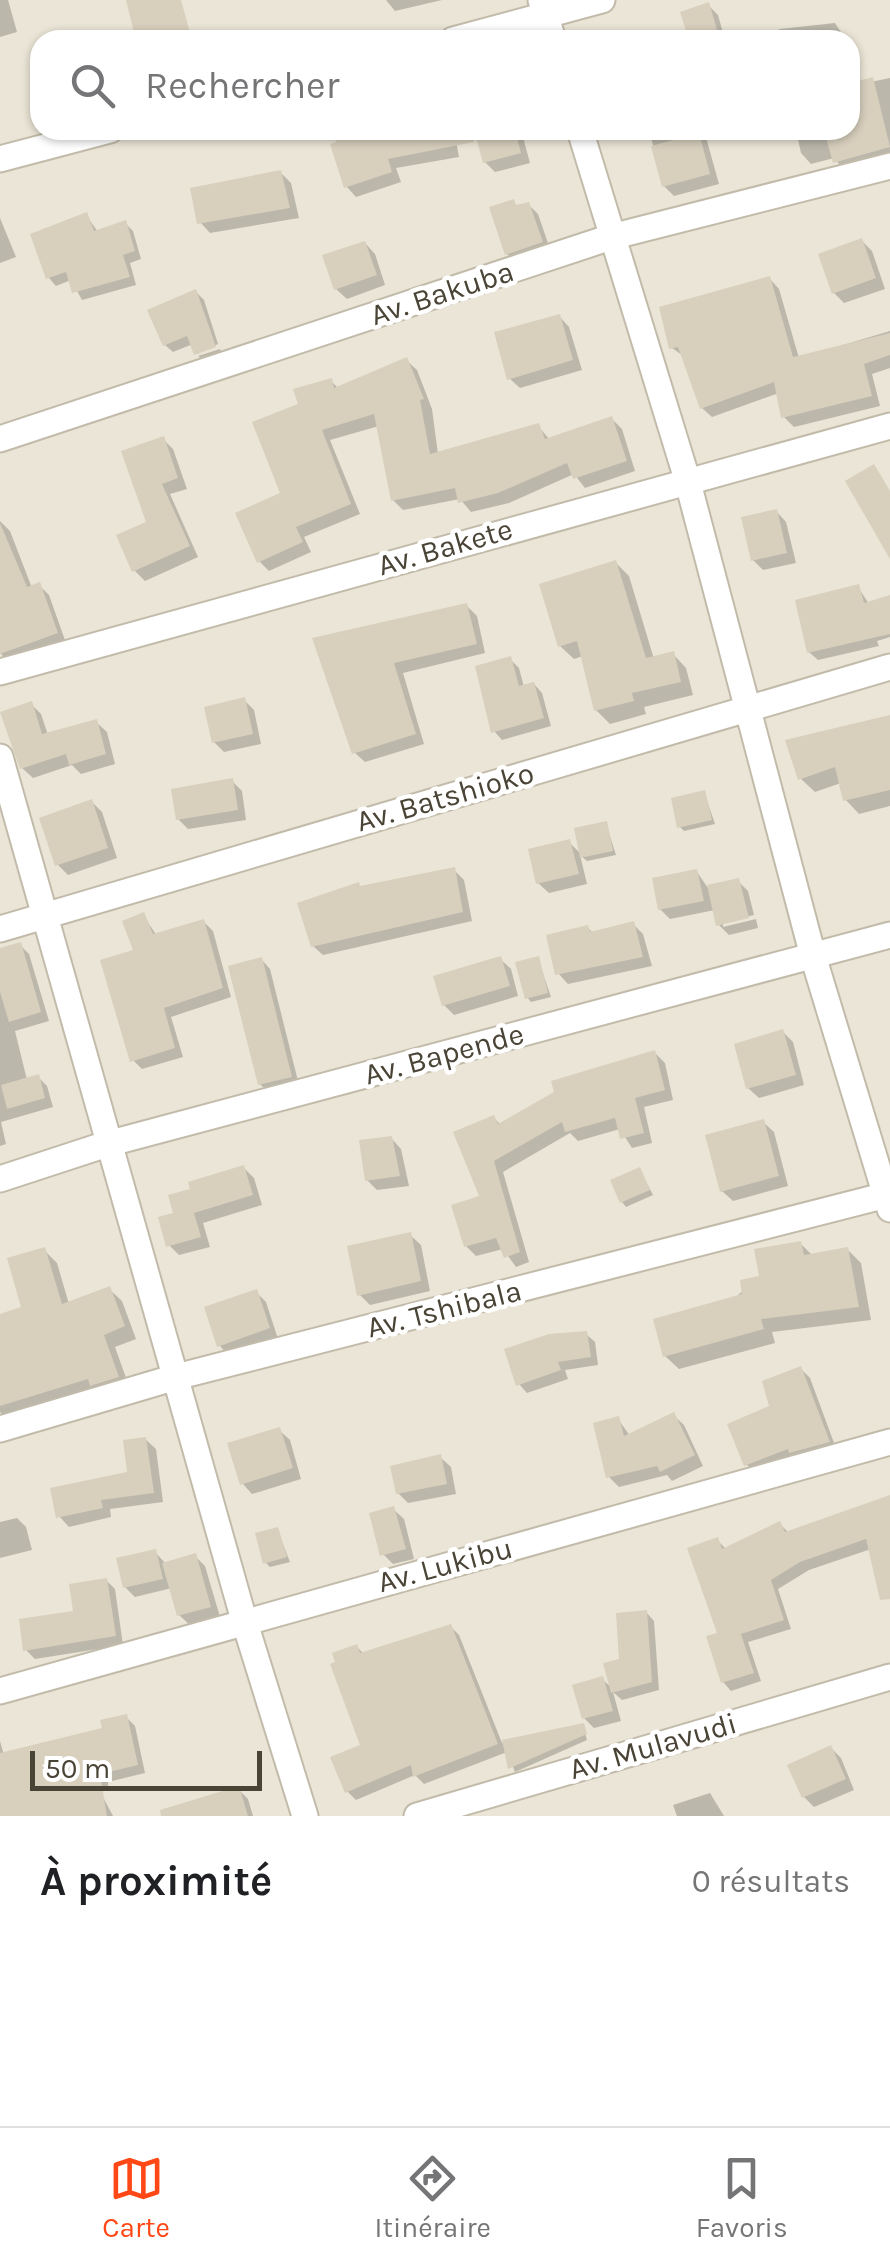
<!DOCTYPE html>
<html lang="fr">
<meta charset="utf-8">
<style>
:root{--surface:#fff;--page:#f2f2f2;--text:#202124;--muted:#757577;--line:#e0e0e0;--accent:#ff4816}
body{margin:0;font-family:Karla,sans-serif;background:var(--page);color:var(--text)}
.scale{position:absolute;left:30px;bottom:25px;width:232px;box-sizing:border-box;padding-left:10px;border:5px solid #4a4436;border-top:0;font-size:28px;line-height:35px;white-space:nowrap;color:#4a4436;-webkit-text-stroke:8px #fff;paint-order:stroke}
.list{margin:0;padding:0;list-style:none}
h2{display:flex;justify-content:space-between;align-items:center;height:130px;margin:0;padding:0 40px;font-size:42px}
h2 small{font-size:32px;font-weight:400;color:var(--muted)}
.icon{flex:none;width:55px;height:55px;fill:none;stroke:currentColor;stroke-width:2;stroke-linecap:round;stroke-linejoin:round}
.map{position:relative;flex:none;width:890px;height:1816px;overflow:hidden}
.search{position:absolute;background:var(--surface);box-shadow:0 2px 8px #0004;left:30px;right:30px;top:30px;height:110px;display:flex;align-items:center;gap:25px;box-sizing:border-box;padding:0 35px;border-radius:30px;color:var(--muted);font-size:38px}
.sheet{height:310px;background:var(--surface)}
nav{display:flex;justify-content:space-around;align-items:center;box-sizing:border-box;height:140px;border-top:2px solid var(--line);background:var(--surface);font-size:28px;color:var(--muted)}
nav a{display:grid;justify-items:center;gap:5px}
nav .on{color:var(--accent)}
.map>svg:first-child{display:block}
</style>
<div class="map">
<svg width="890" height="1816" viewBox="0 0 890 1816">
<rect width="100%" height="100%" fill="#f6f2e9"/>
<!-- residential -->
<path fill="#eae5d6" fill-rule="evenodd" d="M0 0H890V1816H0ZM40 40H850V130H40Z"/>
<!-- shadow -->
<g fill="#0003">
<polygon points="0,0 8,0 17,32 0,37"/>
<polygon points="386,0 442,0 395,11"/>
<polygon points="708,5 718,15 725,40 692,40"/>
<polygon points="835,23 846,40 750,40 780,29"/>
<polygon points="850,75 851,86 890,78 890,159 846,172 834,158 811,164 801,153 796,130 850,130"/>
<polygon points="352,130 454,130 459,157 396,168 401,182 356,197 346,186"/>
<polygon points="476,130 521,130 530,163 495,172 485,162"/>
<polygon points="608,130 629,130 615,136"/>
<polygon points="649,130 704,130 719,184 674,196 664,186"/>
<polygon points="280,172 291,183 299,218 210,233 200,222"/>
<polygon points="513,202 518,207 529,205 538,214 551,252 517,263 507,254"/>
<polygon points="86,215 98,232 125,223 133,231 141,259 130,263 136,285 82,300 71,280 56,286 49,278"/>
<polygon points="0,218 16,257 0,263"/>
<polygon points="862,241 872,251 885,289 844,303 834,293"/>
<polygon points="365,243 375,254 385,285 347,299 336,289"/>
<polygon points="770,279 779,289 799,358 890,331 890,368 872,374 880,406 794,427 784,417 779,393 712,417 702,408 685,357 672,348"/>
<polygon points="196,292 204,300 218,344 197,354 193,344 173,352 165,345"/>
<polygon points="559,316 569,327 582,370 520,388 509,378"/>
<polygon points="220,349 222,355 204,361 198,356"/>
<polygon points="406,360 417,370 432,409 438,454 538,426 550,440 612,419 622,429 635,471 585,488 574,474 509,503 471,512 460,499 403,510 393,500 379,426 330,440 360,514 304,537 311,552 269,571 259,561 283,494 301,406 331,381 339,389"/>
<polygon points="163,439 173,449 187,489 170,494 198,557 145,581 134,570 149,523"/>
<polygon points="776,511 786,522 796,563 763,570 753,560"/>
<polygon points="0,521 10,531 32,588 39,585 49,595 66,643 10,663 0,653"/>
<polygon points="616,563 629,576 654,659 673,654 686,668 693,695 644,707 646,714 610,724 596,710 583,656 574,659 560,646"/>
<polygon points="858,587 869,604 890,598 890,637 877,641 879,646 818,660 809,652"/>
<polygon points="466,605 477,616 485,653 403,673 424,744 365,762 354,752 315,640"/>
<polygon points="510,659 519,668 524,687 534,684 542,693 551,726 502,740 494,731"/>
<polygon points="244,700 254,710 261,744 224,752 214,742"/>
<polygon points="31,704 41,714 48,735 96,722 107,732 115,764 81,774 72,765 33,778 22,768"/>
<polygon points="890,721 890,806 859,814 845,799 841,783 815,792 800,778"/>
<polygon points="232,781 242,791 246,820 188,829 178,819"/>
<polygon points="704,792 715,824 684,831 679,826"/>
<polygon points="92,802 102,812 117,858 68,875 57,864"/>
<polygon points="606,824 616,855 587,861 580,855 587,884 549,893 538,883 569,842 581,854"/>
<polygon points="454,870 464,880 472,921 323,955 313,946 361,888"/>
<polygon points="697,872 708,888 738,881 748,891 754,915 723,922 723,927 756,919 758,928 729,935 719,925 715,910 670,919 660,909"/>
<polygon points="143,915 157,936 204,922 213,931 231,997 171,1017 183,1057 142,1069 133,1060 136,951"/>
<polygon points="633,924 643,934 652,966 568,984 558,973 588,928 594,934"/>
<polygon points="20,945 29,954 49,1021 15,1031 27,1080 38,1077 47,1086 53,1107 1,1122 6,1144 0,1146 0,951"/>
<polygon points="500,959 511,969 518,996 454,1015 444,1005"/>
<polygon points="538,959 551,997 531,1002 527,997"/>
<polygon points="262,960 270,969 299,1085 269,1093 260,1084"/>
<polygon points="783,1032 793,1042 804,1085 759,1098 748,1088"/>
<polygon points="655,1053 665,1063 673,1100 644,1107 652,1143 632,1148 620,1129 578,1141 570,1133 503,1172 529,1262 516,1267 503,1249 476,1256 466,1246 482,1198 494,1118 501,1125"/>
<polygon points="763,1122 774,1132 788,1186 733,1201 722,1191"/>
<polygon points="391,1138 401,1149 409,1186 377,1190 367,1180"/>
<polygon points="244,1168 254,1178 262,1205 203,1223 210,1247 179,1255 169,1245 176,1215"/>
<polygon points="640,1170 653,1195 626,1207 622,1202"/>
<polygon points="410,1235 421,1245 430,1291 370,1305 359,1294"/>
<polygon points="800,1243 813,1256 847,1249 861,1263 871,1320 772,1332 775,1343 679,1369 665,1356"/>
<polygon points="44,1250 57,1263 69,1304 109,1289 122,1301 136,1339 115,1347 130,1389 8,1420 0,1412 0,1317 24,1309"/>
<polygon points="256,1292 266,1302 278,1339 229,1356 219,1345"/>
<polygon points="586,1334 595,1342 598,1365 565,1370 568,1379 527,1393 519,1384"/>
<polygon points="801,1369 810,1378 837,1451 756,1474 746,1464 772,1407"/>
<polygon points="673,1415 684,1425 703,1466 672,1481 667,1475 619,1487 609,1477 618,1419 630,1436"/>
<polygon points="279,1430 290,1440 301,1479 252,1494 242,1483"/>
<polygon points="145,1439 156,1449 163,1502 110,1509 111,1517 69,1527 59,1516 130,1474"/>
<polygon points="440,1457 451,1467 456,1494 408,1503 398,1493"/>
<polygon points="890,1498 890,1579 871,1549 809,1570 778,1589 791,1629 748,1642 761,1681 731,1691 723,1682 717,1540 727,1550 780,1524 789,1533"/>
<polygon points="393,1509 404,1519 414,1559 393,1564 383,1554"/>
<polygon points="17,1518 26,1527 32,1550 0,1558 0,1522"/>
<polygon points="277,1529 290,1562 270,1567 266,1563"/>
<polygon points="155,1552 166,1564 195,1556 205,1566 220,1617 190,1625 179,1615 172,1588 135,1597 125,1587"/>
<polygon points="106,1580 115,1589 123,1645 35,1659 26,1650 76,1613"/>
<polygon points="646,1612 654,1621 659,1690 622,1700 613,1692 621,1721 594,1728 584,1718 602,1679 613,1689"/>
<polygon points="451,1627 459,1635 502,1743 583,1726 587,1740 515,1772 507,1752 424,1784 415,1775 356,1800 347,1791 363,1746 356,1646 364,1654"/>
<polygon points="126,1717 135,1726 145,1773 108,1782 108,1787 45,1807 0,1811 0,1741 4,1755 105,1729"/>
<polygon points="831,1748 841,1758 854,1790 814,1807 804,1797"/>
<polygon points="238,1789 248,1799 253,1816 194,1816"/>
<polygon points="710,1793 724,1816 677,1816 673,1805"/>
<polygon points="104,1799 113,1816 72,1816"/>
</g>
<!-- building -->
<g fill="#d8cfbd">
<polygon points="126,0 181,0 192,40 136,40"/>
<polygon points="709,2 720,40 689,40 680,12"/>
<polygon points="873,77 890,147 833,163 824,130 850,130 850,83"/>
<polygon points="332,130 473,130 474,142 388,159 392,172 344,188 330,144 336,142"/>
<polygon points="474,130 515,130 521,153 483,163"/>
<polygon points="699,133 710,174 662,187 651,146"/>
<polygon points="281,170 290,208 197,224 190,188"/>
<polygon points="514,199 516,205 529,202 543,242 505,255 489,207"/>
<polygon points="87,212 94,231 126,220 135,251 123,255 130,277 72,293 66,272 46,279 30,234"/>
<polygon points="862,238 876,278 832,294 818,254"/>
<polygon points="365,241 377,275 334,290 322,255"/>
<polygon points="770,276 793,357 890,333 890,355 864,364 872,396 781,418 774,382 700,409 678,347 669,349 659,307"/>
<polygon points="196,289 216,347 194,355 187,336 163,346 147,310"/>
<polygon points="560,314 573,360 507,380 494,332"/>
<polygon points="407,357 424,399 420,400 430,454 539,423 545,439 612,416 627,461 573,479 567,463 498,493 458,503 455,488 391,501 374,414 322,430 351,504 296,527 303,542 257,563 235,513 280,493 252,422 298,404 293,389 332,378 334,388"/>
<polygon points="164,436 178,478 162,484 190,546 132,572 116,535 146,522 121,451"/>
<polygon points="874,464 890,491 890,559 845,481"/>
<polygon points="777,509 787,553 751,561 741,517"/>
<polygon points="0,523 27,587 40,582 58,633 0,654"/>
<polygon points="616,560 646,658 674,651 681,682 632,693 634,701 594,711 577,641 558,647 539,584"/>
<polygon points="859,584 864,603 890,595 890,634 807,653 795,600"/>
<polygon points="467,603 477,644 394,663 416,734 352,754 312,638"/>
<polygon points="511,656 519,686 534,682 544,718 491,733 475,666"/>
<polygon points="245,697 253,734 212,743 204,707"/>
<polygon points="32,701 42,734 97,719 106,754 69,765 66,754 20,769 0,712"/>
<polygon points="890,715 890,790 843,801 835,767 798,780 785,740"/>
<polygon points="233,778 238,810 176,820 171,789"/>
<polygon points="705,790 712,820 677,828 671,798"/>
<polygon points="92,799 108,848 55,866 39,818"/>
<polygon points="607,821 613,851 580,858 574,828"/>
<polygon points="570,839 579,874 536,884 528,849"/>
<polygon points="455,867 463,912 311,947 297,903 359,882 360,886"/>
<polygon points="697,869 704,901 658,910 652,878"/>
<polygon points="739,878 749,918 716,926 707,885"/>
<polygon points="144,912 153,934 204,919 223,988 164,1008 175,1048 130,1062 100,960 133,950 122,921"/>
<polygon points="634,921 643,957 555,975 546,935 588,925 590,932"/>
<polygon points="21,942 41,1012 9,1022 0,992 0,948"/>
<polygon points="501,956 510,986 442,1006 433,976"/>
<polygon points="539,956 548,993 525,999 515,962"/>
<polygon points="262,957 292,1077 258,1085 228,966"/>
<polygon points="783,1029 796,1075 746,1089 734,1044"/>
<polygon points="655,1050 665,1090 635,1098 644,1133 620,1139 615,1118 565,1132 562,1122 494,1161 520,1252 504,1258 496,1238 464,1247 451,1205 479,1196 453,1132 494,1115 498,1124 554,1092 551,1081"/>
<polygon points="39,1074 45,1098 7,1109 1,1085"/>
<polygon points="764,1119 779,1176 720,1192 705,1135"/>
<polygon points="392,1136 400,1176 365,1181 359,1140"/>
<polygon points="244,1165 253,1195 194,1213 201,1237 166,1247 158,1217 173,1213 168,1195 190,1189 188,1182"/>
<polygon points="640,1167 650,1190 620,1203 610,1180"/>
<polygon points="411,1232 421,1281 357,1296 347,1246"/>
<polygon points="801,1241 804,1255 848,1247 859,1307 761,1319 764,1329 663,1357 653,1319 742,1294 740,1280 759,1276 754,1249"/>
<polygon points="45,1247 62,1304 110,1286 125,1326 104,1335 119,1377 90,1386 88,1379 0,1406 0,1314 21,1307 7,1258"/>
<polygon points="257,1289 270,1328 217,1347 204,1307"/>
<polygon points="587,1331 591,1357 558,1362 561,1370 516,1386 504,1349 549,1334"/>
<polygon points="801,1366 830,1442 789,1453 788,1449 744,1466 727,1424 769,1406 762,1381"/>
<polygon points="674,1412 695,1455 660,1472 657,1466 606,1478 593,1423 619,1416 624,1436"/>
<polygon points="280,1427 293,1468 240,1485 227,1443"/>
<polygon points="146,1437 154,1493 101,1500 103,1508 56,1518 50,1488 127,1472 123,1440"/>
<polygon points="441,1454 447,1484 396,1494 390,1466"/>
<polygon points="890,1495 890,1599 880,1600 866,1539 800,1562 771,1580 784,1620 741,1634 754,1673 721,1683 706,1636 717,1633 687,1548 718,1537 722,1549 780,1521 785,1532"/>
<polygon points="394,1506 406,1549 380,1556 369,1513"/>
<polygon points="278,1527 287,1557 263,1564 255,1533"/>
<polygon points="156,1549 163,1579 123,1588 116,1558"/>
<polygon points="196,1553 211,1607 177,1616 162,1563"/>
<polygon points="107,1578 116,1636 23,1651 19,1619 73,1611 69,1584"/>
<polygon points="647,1610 652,1682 611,1693 603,1663 619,1659 616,1613"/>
<polygon points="451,1624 498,1744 413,1777 411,1765 345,1793 330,1757 360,1745 330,1664 335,1662 332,1653 357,1644 360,1653"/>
<polygon points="603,1676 613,1711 582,1719 572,1685"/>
<polygon points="127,1714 138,1765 100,1774 107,1816 0,1816 0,1753 102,1728 100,1720"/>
<polygon points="584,1723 587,1734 508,1769 502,1740"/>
<polygon points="831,1745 846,1779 802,1798 787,1765"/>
<polygon points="239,1786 248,1816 161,1816 160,1810"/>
</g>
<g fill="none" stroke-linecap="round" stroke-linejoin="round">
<defs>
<g id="street">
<polyline points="541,0 553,40"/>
<polyline points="453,40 602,0"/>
<polyline points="580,130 687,479 813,956 890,1209"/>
<polyline points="0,159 110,130"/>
<polyline points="0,439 611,237 890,166"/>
<polyline points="0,672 890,426"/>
<polyline points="0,757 244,1620 305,1816"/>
<polyline points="0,929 890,667"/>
<polyline points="0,1179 107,1144 890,935"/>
<polyline points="0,1429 176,1377 890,1194"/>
<polyline points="0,1691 890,1442"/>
<polyline points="417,1816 890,1677"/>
</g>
</defs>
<!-- street casing -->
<use href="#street" stroke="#c2bbaa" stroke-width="29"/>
<!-- street -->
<use href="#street" stroke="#fff" stroke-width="25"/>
</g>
<g text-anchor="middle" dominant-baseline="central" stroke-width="9" stroke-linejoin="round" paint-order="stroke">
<!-- street labels -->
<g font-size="30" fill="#4a4436" stroke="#fff">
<text transform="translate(442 293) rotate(-18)">Av. Bakuba</text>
<text transform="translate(445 547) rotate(-16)">Av. Bakete</text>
<text transform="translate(445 797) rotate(-16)">Av. Batshioko</text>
<text transform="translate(444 1054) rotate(-15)">Av. Bapende</text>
<text transform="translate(444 1309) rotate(-14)">Av. Tshibala</text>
<text transform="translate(445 1565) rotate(-15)">Av. Lukibu</text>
<text transform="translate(653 1746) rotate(-16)">Av. Mulavudi</text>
</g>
</g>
</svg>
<div class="scale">50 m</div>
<div class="search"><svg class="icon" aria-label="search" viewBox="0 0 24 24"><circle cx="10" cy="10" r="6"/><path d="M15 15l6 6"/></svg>Rechercher</div>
</div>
<section class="sheet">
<h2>À proximité<small>0 résultats</small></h2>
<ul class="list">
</ul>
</section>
<nav>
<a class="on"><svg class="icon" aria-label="map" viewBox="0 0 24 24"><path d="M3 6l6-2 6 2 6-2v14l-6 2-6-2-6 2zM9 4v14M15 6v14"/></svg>Carte</a>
<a><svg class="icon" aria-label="directions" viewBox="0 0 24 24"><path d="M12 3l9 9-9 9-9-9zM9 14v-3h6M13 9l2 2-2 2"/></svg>Itinéraire</a>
<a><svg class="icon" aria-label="saved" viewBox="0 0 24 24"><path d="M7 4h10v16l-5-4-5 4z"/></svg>Favoris</a>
</nav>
